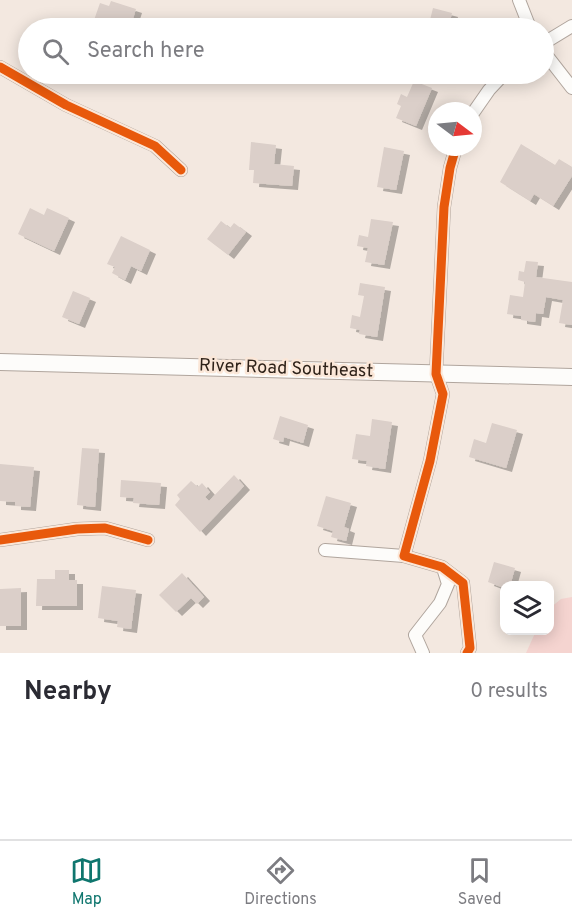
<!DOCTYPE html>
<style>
:root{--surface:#fff;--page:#f7f7f7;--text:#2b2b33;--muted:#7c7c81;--line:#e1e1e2;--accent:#0f766e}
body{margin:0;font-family:Overpass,sans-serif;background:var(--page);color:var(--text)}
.controls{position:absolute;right:18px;bottom:18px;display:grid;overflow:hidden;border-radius:12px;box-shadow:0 3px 15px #0003}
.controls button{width:54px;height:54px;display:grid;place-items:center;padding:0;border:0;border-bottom:2px solid var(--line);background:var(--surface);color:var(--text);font:30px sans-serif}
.compass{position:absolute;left:428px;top:102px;width:54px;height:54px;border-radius:50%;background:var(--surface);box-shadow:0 3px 15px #0003;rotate:106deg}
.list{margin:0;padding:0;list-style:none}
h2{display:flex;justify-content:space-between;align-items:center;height:78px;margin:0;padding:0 24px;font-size:26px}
h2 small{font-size:20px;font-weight:400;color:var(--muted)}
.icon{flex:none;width:33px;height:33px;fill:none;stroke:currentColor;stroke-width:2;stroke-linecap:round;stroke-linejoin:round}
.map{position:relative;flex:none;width:572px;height:653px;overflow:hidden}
.search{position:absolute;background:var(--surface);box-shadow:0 3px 15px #0003;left:18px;right:18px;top:18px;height:66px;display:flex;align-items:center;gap:15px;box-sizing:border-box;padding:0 21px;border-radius:33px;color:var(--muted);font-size:22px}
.sheet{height:186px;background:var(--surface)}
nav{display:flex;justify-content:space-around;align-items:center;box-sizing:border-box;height:84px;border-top:2px solid var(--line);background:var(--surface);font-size:16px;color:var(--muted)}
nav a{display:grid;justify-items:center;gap:3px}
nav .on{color:var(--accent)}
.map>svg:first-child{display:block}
</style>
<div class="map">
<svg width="572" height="653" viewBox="0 0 572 653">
<defs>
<filter id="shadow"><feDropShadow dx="6" dy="4" stdDeviation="0" flood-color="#0004"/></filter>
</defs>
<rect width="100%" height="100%" fill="#f3e8e0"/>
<!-- green -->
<polygon fill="#f5d4d0" points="572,597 572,653 526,653 536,631 550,630 550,608 561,599"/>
<!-- building -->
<g fill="#dbcfc9" filter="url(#shadow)">
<polygon points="111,1 136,9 130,28 111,28 93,23 100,3 109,6"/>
<polygon points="433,8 452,13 448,28 428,28"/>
<polygon points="414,81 432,88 416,126 396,118 401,106 397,104 401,94 407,97"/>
<polygon points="251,142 276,145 274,164 294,166 292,186 253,183 254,170 249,170"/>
<polygon points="521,144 555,165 559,159 572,167 572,176 553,206 534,194 530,201 500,182"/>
<polygon points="384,147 404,151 396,190 377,187"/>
<polygon points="30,208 44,215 47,208 69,218 54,251 18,234"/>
<polygon points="371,219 393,222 384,265 365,262 368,248 357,246 359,235 368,237"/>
<polygon points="221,221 230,228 234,223 246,232 228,255 207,239"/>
<polygon points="121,236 150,250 141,271 131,266 125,280 112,273 115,267 107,264"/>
<polygon points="526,261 538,262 536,277 572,282 572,325 559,323 563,300 546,297 543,314 536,313 535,322 521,320 521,316 507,314 510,295 523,297 525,282 518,280 519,271 524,272"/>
<polygon points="360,283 385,287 377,337 359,334 360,330 350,328 352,315 360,317 364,296 358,295"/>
<polygon points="73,291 90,298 79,324 62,317"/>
<polygon points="280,416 308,425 303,443 284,437 283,442 273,439"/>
<polygon points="372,419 392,422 385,469 366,466 367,461 352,459 356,434 370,436"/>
<polygon points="492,423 517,430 506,468 469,457 474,439 486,443"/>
<polygon points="82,448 99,449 95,507 77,505"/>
<polygon points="0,464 34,467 30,507 15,506 15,502 0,501"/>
<polygon points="234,475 244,486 200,532 175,505 180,499 177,495 191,481 198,487 202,483 210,492 205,497 209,501"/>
<polygon points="121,480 161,483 159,505 133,503 134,498 120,497"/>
<polygon points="326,496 351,503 344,527 349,529 346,541 331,537 333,531 317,526"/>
<polygon points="494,562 515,568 510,586 504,586 504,588 488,582"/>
<polygon points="55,570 69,570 69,580 77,580 77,606 36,606 37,579 55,579"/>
<polygon points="182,573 204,597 197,604 191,598 176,612 159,595"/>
<polygon points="102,586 136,590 131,629 117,627 118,621 98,618"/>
<polygon points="21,588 21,626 0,626 0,589"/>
</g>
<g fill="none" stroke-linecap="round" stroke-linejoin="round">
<defs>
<g id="minor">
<polyline points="519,0 530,28"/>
<polyline points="544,43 572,26"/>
<polyline points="544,52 572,88"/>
<polyline points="0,67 66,105 155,146 181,170"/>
<polyline points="473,113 489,90 504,74"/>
<polyline points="456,147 450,168 444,207 436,374 443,394 430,461 404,556 442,567 463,583 470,648 467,653"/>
<polyline points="0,540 77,529 105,528 148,540"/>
<polyline points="325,550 404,556"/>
<polyline points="423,653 415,635 440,603 448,584 443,568"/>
</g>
<polyline id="secondary" points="0,362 572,377"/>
</defs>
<!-- minor casing -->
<use href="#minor" stroke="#b0a59d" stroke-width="14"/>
<!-- secondary casing -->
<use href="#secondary" stroke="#b0a59d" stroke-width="18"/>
<!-- minor -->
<use href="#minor" stroke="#fdfcfa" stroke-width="12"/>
<!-- secondary -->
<use href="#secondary" stroke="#fdfcfa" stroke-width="16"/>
<defs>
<g id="cycleway">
<polyline points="0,67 66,105 155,146 181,170"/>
<polyline points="456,147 450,168 444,207 436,374 443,394 430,461 404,556 442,567 463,583 470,648 467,653"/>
<polyline points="0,540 77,529 105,528 148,540"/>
</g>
</defs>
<!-- cycleway casing -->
<use href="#cycleway" stroke="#fbe7d8" stroke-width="13"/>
<!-- cycleway -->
<use href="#cycleway" stroke="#e8590c" stroke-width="9"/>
</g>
<g text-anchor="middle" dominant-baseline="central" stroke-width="5" stroke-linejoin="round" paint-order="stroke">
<!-- street labels -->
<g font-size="18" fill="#2e2219" stroke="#fbe7d8">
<text transform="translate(286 369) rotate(2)">River Road Southeast</text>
</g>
</g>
</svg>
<div class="controls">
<button><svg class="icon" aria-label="layers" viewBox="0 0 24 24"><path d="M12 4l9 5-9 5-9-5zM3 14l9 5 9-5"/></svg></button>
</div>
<svg class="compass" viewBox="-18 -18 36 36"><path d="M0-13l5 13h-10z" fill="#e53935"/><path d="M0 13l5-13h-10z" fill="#7c7c81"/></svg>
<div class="search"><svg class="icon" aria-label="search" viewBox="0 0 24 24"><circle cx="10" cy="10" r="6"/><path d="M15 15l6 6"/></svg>Search here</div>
</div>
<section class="sheet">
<h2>Nearby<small>0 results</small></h2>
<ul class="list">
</ul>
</section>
<nav>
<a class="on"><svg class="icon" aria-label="map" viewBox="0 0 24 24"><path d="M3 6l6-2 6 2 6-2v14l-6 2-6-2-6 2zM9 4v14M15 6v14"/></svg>Map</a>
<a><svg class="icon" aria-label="directions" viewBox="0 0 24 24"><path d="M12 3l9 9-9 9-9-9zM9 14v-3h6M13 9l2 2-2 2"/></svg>Directions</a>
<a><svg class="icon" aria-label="saved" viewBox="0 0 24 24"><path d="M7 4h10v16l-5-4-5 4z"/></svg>Saved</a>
</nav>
